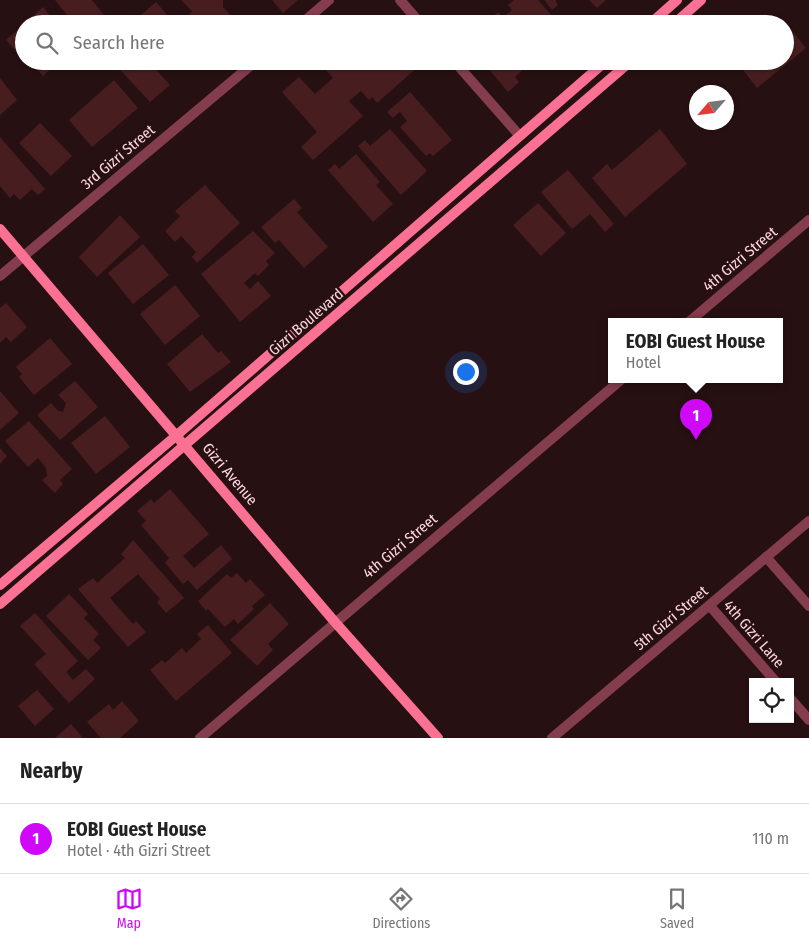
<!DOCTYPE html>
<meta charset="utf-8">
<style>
:root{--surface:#fff;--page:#f6f6f6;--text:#222;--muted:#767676;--line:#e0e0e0;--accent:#cf09f8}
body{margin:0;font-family:"Fira Sans Condensed",sans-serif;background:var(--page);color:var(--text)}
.controls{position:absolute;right:15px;bottom:15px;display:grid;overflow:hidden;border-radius:0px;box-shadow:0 1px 4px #0004}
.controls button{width:45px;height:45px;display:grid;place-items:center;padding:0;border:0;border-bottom:1px solid var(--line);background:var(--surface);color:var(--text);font:25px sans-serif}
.compass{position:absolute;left:689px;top:85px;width:45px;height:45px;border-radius:50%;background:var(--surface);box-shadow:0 1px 4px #0004;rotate:242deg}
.you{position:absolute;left:465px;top:371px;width:18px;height:18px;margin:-12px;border:4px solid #fff;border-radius:50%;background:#1a73e8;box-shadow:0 0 0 8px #1a73e833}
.badge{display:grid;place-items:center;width:32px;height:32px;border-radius:50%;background:var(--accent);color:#fff;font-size:16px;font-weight:700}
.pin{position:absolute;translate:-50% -41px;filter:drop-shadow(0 1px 2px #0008)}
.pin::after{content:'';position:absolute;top:26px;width:18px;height:15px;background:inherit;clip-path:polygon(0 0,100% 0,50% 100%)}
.popup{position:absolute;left:608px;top:318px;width:175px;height:65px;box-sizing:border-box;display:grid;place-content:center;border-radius:0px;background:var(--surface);filter:drop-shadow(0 1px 4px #0005);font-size:16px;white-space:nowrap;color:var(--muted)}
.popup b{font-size:19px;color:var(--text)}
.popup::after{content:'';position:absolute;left:50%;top:100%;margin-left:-10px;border:10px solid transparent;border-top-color:var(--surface)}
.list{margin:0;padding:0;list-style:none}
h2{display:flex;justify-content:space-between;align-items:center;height:65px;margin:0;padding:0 20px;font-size:21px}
h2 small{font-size:16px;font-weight:400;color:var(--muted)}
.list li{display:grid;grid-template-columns:32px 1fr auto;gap:15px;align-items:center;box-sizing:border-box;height:70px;padding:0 20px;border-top:1px solid var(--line)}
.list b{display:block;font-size:19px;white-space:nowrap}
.list p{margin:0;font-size:16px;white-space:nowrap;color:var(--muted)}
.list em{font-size:16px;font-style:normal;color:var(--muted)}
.icon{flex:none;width:28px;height:28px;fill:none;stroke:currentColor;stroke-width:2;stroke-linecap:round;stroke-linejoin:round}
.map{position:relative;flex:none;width:809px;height:738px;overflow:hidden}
.search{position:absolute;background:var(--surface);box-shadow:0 1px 4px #0004;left:15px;right:15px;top:15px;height:55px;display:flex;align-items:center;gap:12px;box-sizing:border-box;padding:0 18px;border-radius:28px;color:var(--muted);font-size:19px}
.sheet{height:135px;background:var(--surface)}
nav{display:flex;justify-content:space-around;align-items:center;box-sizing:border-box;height:70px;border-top:1px solid var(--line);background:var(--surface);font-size:14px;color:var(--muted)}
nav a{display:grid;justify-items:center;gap:2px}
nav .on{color:var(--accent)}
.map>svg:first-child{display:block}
</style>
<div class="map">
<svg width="809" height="738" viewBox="0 0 809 738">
<rect width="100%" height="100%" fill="#271012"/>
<!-- building -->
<g fill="#471d20">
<polygon points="55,0 92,0 110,23 74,24"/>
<polygon points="181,0 223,0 223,7 236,21 233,24 198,24 189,14 192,11"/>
<polygon points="272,0 298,0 283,13"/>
<polygon points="514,0 538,0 553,17 545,24 484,24 498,12 503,17 512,10 508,5"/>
<polygon points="544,0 555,0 558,5 552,10"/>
<polygon points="589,0 606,0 597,8"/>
<polygon points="156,2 175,24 136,24 134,21"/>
<polygon points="43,7 57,24 24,24"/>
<polygon points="24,24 24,61 6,40"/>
<polygon points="789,27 806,48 757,88 736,61 785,61 785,30"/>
<polygon points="24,61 59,61 43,76 34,65 30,68"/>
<polygon points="112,61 148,61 170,85 150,102"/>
<polygon points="318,61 419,61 421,64 377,103 372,97 369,100 361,91 349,101 363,116 313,160 301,147 317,132 282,92 299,77 315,94 333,78"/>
<polygon points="482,61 533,61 515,77 519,82 508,92"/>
<polygon points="0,78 17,100 0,115"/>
<polygon points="114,80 138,108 92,147 69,120"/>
<polygon points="410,92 452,140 433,156 430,153 426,156 400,127 407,121 400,112 393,118 387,112"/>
<polygon points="40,123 72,156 51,176 19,143"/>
<polygon points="390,129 427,171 401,195 358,146 365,140 370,146"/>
<polygon points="660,129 687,164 625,217 592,178 607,164 612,170"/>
<polygon points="0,137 45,189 38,195 32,189 20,200 14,194 10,198 0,186"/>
<polygon points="356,154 380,182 376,185 393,204 373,222 328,170 335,164 339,169"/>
<polygon points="568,170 614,224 605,232 590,214 572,229 541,192"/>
<polygon points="205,185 240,223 197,263 192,257 196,252 181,236 175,242 165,231 180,216 175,211"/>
<polygon points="294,199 302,208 297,212 328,247 304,268 279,240 275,243 261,227"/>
<polygon points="538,203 566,233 541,256 513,225"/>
<polygon points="120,215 140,237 97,277 79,257"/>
<polygon points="253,231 275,253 266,261 269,265 258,276 255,273 244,283 250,289 258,281 271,296 240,322 201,274"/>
<polygon points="143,244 169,275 133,304 108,273"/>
<polygon points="175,285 200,316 165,345 140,314"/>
<polygon points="6,303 27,327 11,342 6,337 0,343 0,308"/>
<polygon points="202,334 218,353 221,351 231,362 190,392 167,364"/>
<polygon points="50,338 72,364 34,395 19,377 22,374 16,367"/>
<polygon points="75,381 98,407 60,440 37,415 51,403 57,410 63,412 66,403 58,395"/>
<polygon points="0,391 19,413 0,430"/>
<polygon points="105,416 130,447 96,474 71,443"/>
<polygon points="29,421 72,469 60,480 63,484 55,493 42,480 47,476 46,468 38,458 28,467 5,441"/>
<polygon points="0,448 7,456 0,464"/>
<polygon points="170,489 209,534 183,556 194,568 221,545 232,559 197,590 188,580 183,584 165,563 169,558 141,525 146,521 137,511 151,499 154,503"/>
<polygon points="133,540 184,598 166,613 157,602 160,599 138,574 125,585 110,598 133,624 136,621 146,632 128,647 78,589 93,578 97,583 125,558 121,554"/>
<polygon points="237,573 246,583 250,579 265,595 252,606 254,609 238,624 234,619 225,627 208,609 206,611 198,601 227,574 231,578"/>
<polygon points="69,594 88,614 84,618 99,634 93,640 101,648 88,660 46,616"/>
<polygon points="270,603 289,624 268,644 273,650 257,666 230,640"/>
<polygon points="35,613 78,661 66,672 73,680 86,669 95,679 69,703 34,664 46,654 20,626"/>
<polygon points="208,625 232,653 176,701 150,670 162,660 165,663 182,648 186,653 201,639 197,634"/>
<polygon points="37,690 54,709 35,726 18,706"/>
<polygon points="122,701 139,721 120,738 101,738 87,722 109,704 113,710"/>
<polygon points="71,724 83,738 55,738"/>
</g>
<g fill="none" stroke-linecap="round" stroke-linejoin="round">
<!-- street -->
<g stroke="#843d4d" stroke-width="10">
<polyline points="400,0 421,24"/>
<polyline points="301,24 329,0"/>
<polyline points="454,61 519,135"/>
<polyline points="0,276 256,61"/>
<polyline points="690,321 809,220"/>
<polyline points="766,557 809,606"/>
<polyline points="710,606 776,682"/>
<polyline points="790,698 809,720"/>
<polyline points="200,738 622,379"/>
<polyline points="552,738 809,521"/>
</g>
<!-- secondary -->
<g stroke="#fb7193" stroke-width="10">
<polyline points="650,24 677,0"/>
<polyline points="674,24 701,0"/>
<polyline points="0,229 334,621 438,738"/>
<polyline points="0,585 177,435 606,61"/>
<polyline points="0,604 631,61"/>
</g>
</g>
<g text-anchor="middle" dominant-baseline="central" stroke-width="5" stroke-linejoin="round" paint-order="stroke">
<!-- street labels -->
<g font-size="15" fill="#fed7dd" stroke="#271012">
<text transform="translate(118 157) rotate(-40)">3rd Gizri Street</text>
<text transform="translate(740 259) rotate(-40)">4th Gizri Street</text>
<text transform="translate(306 322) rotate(-41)">Gizri Boulevard</text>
<text transform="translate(230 474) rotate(50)">Gizri Avenue</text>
<text transform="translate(400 546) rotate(-40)">4th Gizri Street</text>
<text transform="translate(671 618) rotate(-40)">5th Gizri Street</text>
<text transform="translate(754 634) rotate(49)">4th Gizri Lane</text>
</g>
</g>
</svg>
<div class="controls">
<button><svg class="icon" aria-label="locate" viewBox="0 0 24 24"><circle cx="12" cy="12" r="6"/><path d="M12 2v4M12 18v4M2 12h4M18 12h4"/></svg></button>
</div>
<svg class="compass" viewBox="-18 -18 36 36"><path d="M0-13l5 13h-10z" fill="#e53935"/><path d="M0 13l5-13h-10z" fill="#767676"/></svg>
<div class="you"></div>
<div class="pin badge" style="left:696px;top:440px">1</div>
<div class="popup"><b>EOBI Guest House</b>Hotel</div>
<div class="search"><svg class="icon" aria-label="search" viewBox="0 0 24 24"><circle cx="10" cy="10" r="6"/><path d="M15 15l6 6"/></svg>Search here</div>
</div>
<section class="sheet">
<h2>Nearby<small></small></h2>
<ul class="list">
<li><span class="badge">1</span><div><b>EOBI Guest House</b><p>Hotel · 4th Gizri Street</p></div><em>110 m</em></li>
</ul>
</section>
<nav>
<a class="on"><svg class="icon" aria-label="map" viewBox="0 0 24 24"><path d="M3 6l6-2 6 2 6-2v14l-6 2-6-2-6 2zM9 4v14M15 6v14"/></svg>Map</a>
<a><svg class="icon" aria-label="directions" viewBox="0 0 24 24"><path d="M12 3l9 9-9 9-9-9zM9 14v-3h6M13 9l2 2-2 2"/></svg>Directions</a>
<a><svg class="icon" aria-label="saved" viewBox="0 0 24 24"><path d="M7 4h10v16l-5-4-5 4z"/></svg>Saved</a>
</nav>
